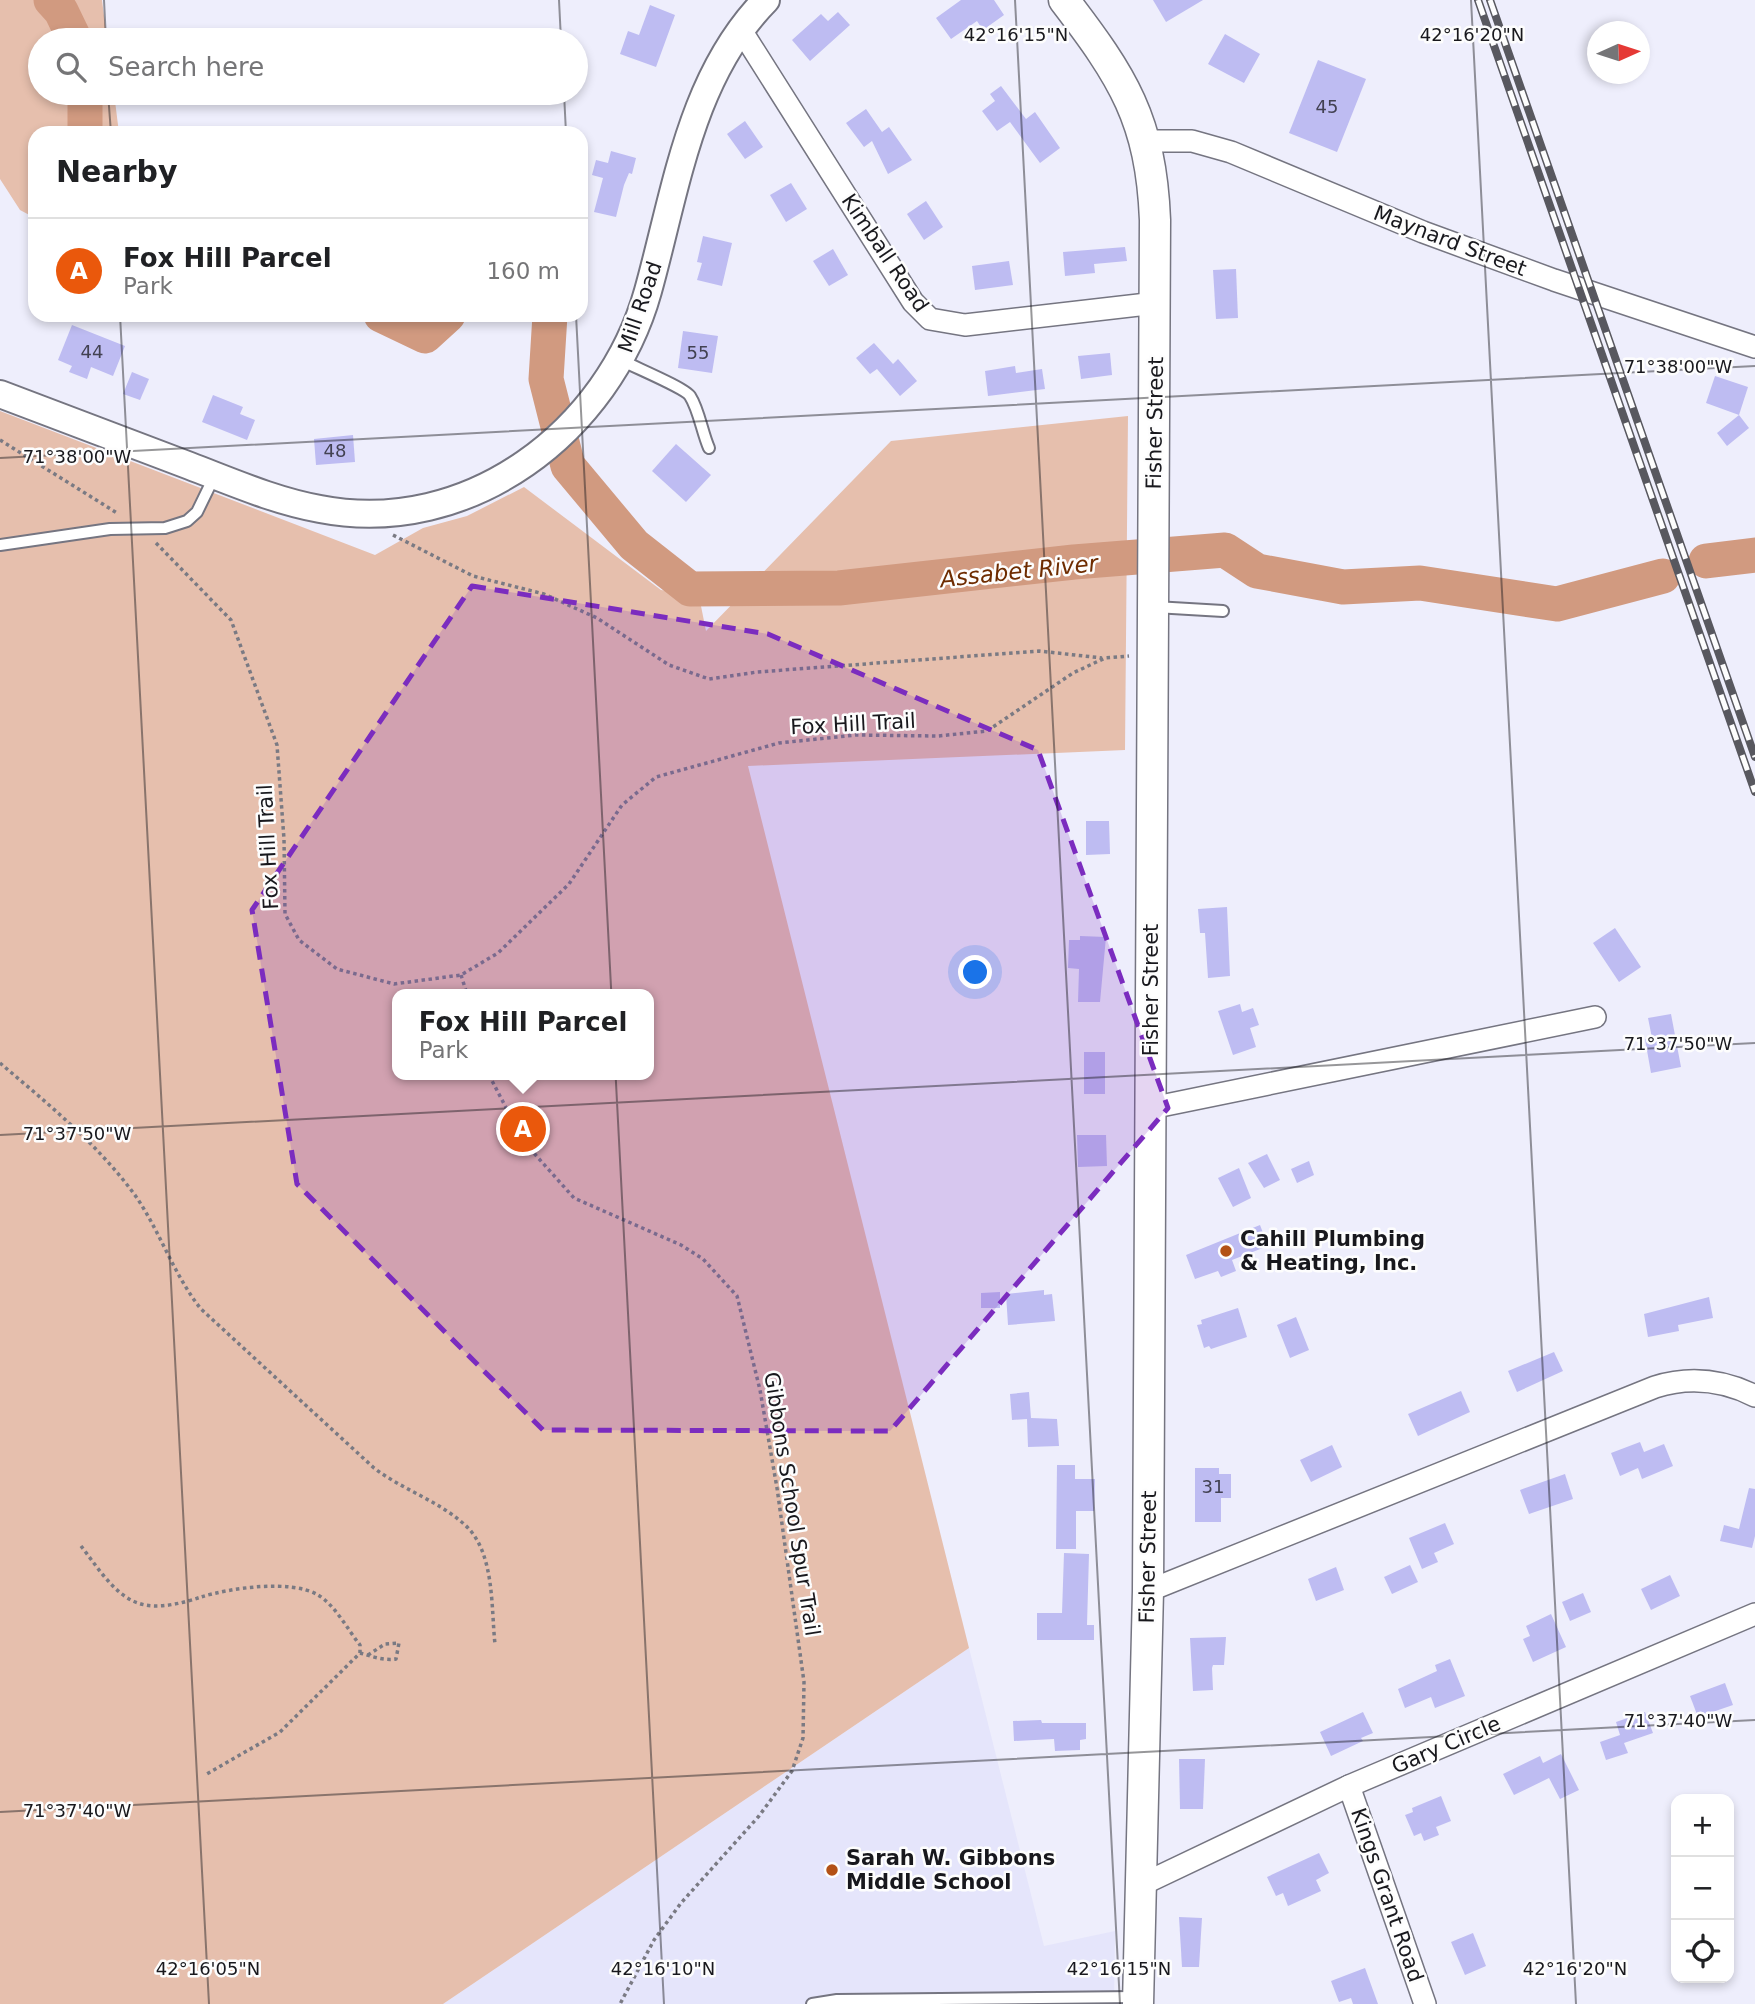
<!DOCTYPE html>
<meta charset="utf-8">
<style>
:root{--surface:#fff;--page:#f2f2f2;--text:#202124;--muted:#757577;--line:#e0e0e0;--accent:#ea580c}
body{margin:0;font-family:"DejaVu Sans",sans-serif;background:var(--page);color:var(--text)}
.controls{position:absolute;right:21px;bottom:21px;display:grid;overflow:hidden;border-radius:14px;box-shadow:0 4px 10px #0003}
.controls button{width:63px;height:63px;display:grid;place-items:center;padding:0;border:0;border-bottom:2px solid var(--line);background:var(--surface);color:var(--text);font:35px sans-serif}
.compass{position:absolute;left:1587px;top:21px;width:63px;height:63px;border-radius:50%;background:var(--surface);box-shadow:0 4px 10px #0003;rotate:87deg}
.you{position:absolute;left:976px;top:973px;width:24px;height:24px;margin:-18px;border:5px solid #fff;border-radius:50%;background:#1a73e8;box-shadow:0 0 0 10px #1a73e833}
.badge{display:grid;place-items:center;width:46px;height:46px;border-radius:50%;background:var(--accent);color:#fff;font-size:23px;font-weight:700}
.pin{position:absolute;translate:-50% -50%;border:4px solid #fff;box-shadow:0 2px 7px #0006}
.popup{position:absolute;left:392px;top:989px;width:262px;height:91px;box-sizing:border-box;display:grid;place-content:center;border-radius:14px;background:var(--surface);filter:drop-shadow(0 2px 5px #0005);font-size:23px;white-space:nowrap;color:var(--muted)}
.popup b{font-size:26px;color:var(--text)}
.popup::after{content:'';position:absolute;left:50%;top:100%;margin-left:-14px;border:14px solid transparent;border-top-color:var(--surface)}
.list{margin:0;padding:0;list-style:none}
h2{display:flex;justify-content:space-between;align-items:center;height:91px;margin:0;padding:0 28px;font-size:30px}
h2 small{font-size:23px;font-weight:400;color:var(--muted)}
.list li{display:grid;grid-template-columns:46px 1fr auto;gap:21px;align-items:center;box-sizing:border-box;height:105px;padding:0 28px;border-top:2px solid var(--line)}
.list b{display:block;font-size:26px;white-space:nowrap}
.list p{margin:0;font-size:23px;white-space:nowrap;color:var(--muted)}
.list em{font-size:23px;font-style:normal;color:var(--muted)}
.icon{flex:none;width:38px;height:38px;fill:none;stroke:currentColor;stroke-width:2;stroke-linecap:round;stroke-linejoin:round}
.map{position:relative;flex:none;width:1755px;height:2004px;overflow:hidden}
.search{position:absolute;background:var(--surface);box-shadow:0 4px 10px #0003;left:28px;top:28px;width:560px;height:77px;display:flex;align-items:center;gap:18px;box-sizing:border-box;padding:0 24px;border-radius:38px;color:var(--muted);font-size:26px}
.panel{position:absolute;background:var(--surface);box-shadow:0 4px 10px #0003;left:28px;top:126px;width:560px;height:196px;border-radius:21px}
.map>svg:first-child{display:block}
</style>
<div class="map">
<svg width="1755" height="2004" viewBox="0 0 1755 2004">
<rect width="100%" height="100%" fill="#eeeefc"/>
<!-- built -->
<polygon fill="#e5e5fb" points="969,1648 1044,1946 1115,1931 1114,2004 443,2004"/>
<!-- green -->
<g fill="#e6bfad" fill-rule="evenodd">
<polygon points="0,0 102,0 107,40 40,40 40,93 114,93 119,133 35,133 35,218 20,210 0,179"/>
<path d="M0 411 375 555 423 528 467 516 524 487 661 590 699 596 706 631 891 441 1128 416 1125 750 748 766 969 1648 443 2004H0ZM397 994H649V1075H397Z"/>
</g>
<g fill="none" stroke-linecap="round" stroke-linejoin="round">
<!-- river -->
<g stroke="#d19a80" stroke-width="35">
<polyline points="51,0 61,11 75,40"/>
<polyline points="85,133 85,93"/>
<polyline points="381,315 425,336 448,315"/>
<polyline points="550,315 546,379 568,466 634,545 690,589 839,588 1074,562 1225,550 1257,571 1343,587 1420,583 1557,604 1663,576"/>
<polyline points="1706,561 1755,555"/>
</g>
</g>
<!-- building -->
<g fill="#bebcf2">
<polygon points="961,0 994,0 1004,15 983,30 977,21 951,39 936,18"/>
<polygon points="1153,0 1203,0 1166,22"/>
<polygon points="650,5 675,15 656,67 620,54 628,31 639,35"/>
<polygon points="838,12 850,25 810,61 792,40 821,14 828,21"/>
<polygon points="1225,34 1260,54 1244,83 1208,64"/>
<polygon points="1318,60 1366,79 1337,152 1289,133"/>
<polygon points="1001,86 1026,119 1035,112 1060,148 1040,163 1010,122 997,131 982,111 995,101 990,94"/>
<polygon points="866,109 882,132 889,127 912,160 888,174 872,141 864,147 846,123"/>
<polygon points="745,121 763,147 745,159 727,134"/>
<polygon points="611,151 636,158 632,174 629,173 624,185 616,217 594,212 603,178 592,175 596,160 608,163"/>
<polygon points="791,183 807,209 786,222 770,195"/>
<polygon points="926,201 943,227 924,240 907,214"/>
<polygon points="703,236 732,243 722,286 697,280 702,263 697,262"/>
<polygon points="1125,247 1127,261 1094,264 1095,273 1065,276 1063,252"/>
<polygon points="833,249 848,275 829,286 813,261"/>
<polygon points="1009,261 1013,285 975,290 972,266"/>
<polygon points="1236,269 1238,318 1216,319 1213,270"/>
<polygon points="72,325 125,346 113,376 91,367 87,379 69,372 72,366 58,360"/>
<polygon points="683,331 718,336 712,373 678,368"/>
<polygon points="874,343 893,364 898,359 917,381 900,396 877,369 870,374 856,358"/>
<polygon points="1110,353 1112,375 1081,379 1078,356"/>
<polygon points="1015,366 1016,373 1042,369 1045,389 988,396 985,371"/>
<polygon points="132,372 149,379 140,400 123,394"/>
<polygon points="1715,376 1748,387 1739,415 1706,403"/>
<polygon points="213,395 243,407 240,414 255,420 247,440 202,422"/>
<polygon points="1739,415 1749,428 1727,446 1717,433"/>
<polygon points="353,435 355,462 316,465 314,439"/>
<polygon points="676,444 711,475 686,502 652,471"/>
<polygon points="1086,821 1109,821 1110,854 1086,855"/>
<polygon points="1227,907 1230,976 1208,978 1205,933 1200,933 1198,909"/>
<polygon points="1615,928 1641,967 1619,982 1593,943"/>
<polygon points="1080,936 1106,937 1100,1002 1078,1002 1079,969 1068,968 1069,940 1080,940"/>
<polygon points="1240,1004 1242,1012 1253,1008 1259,1025 1250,1028 1256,1047 1233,1055 1218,1011"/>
<polygon points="1671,1014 1681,1067 1651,1073 1645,1039 1652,1038 1648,1018"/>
<rect x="1084" y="1052" width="21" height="42"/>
<polygon points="1077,1135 1106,1135 1107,1166 1078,1167"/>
<polygon points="1267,1154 1280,1180 1264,1188 1248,1163"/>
<polygon points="1309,1161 1314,1175 1297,1183 1291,1169"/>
<polygon points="1239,1168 1251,1198 1233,1207 1218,1178"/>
<polygon points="1260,1225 1268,1246 1232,1260 1236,1271 1221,1277 1218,1271 1195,1279 1186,1255"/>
<polygon points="1044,1290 1044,1295 1052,1294 1055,1321 1008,1325 1006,1294"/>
<polygon points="1000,1292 1000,1308 981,1308 981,1293"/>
<polygon points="1709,1297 1713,1318 1678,1325 1679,1331 1648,1337 1644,1314"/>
<polygon points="1238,1308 1247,1337 1211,1349 1209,1346 1204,1348 1197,1325 1202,1324 1201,1320"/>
<polygon points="1296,1317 1309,1350 1290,1358 1277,1325"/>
<polygon points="1554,1352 1563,1371 1517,1392 1508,1371"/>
<polygon points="1461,1391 1470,1412 1418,1436 1408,1414"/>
<polygon points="1029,1392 1031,1418 1057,1419 1059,1446 1028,1447 1027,1419 1012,1420 1010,1394"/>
<polygon points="1640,1442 1644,1452 1664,1444 1673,1466 1642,1479 1638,1468 1620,1476 1611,1453"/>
<polygon points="1332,1445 1342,1467 1311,1482 1300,1460"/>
<polygon points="1057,1465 1075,1465 1075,1479 1095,1479 1094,1511 1076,1511 1076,1549 1056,1549"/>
<polygon points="1195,1468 1219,1468 1219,1474 1231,1474 1231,1498 1221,1498 1221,1522 1195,1522"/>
<polygon points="1565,1474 1573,1499 1529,1514 1520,1490"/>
<polygon points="1749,1488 1755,1489 1755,1536 1752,1548 1720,1541 1724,1525 1739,1529"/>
<polygon points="1445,1523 1454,1544 1434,1553 1438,1562 1422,1569 1409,1538"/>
<polygon points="1064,1553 1089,1554 1087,1625 1094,1625 1094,1640 1037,1640 1037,1613 1062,1613"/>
<polygon points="1410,1565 1418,1582 1392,1594 1384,1577"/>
<polygon points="1336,1567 1344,1590 1316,1601 1308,1579"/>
<polygon points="1670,1575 1680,1596 1651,1610 1641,1589"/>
<polygon points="1583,1593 1591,1612 1570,1621 1562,1602"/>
<polygon points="1551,1614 1566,1647 1533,1662 1523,1639 1530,1636 1526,1626"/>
<polygon points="1226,1637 1224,1665 1213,1665 1212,1668 1213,1690 1193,1691 1190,1638"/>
<polygon points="1450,1659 1465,1696 1435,1708 1431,1697 1405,1708 1398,1689 1437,1671 1435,1665"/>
<polygon points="1725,1683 1733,1705 1698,1717 1690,1696"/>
<polygon points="1363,1712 1373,1733 1361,1738 1363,1741 1331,1756 1320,1732"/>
<polygon points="1645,1712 1653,1733 1624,1743 1628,1753 1606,1760 1600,1742 1620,1735 1616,1722"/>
<polygon points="1041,1720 1042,1723 1086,1723 1086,1739 1080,1740 1080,1750 1055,1751 1054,1739 1014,1741 1013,1721"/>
<polygon points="1561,1754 1579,1790 1560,1799 1549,1778 1514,1795 1503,1774 1540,1756 1543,1763"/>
<polygon points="1179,1759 1205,1759 1203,1809 1180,1809"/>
<polygon points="1441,1796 1451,1821 1436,1827 1439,1835 1424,1841 1421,1833 1414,1836 1405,1815 1413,1812 1412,1808"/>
<polygon points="1319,1853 1329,1873 1316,1880 1321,1891 1288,1906 1283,1893 1276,1896 1267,1877"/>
<polygon points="1179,1917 1202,1918 1199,1967 1182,1967"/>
<polygon points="1473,1933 1486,1966 1465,1975 1451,1942"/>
<polygon points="1365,1968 1378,2004 1353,2004 1351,1998 1339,2002 1331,1981"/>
</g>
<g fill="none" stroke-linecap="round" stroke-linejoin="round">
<defs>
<g id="service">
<path d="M621 360C634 367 685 388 690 396 699 410 702 432 709 448"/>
<polyline points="0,545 110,529 165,528 187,521 197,512 214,477"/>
<polyline points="1155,607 1223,611"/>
<polyline points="812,2004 837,2000 1135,1997"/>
</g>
<g id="minor">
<polyline points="741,30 913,302 930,319 965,325 1156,303"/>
<polyline points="1147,141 1192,141 1231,152 1423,232 1554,280 1755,347"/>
<polyline points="1151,1108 1595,1017"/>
<path d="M1148 1591 1655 1387C1690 1376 1723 1380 1755 1396"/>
<polyline points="1349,1786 1425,2004"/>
<polyline points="1141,1885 1349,1786 1755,1614"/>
</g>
<path id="tertiary" d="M0 394C63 418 127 442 190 466 232 482 275 501 320 509 469 538 609 431 648 291 676 191 690 77 766 0"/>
<path id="secondary" d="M1064 0C1123 77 1151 120 1155 220L1148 1591 1138 2004"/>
</defs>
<!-- service casing -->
<use href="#service" stroke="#757581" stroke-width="14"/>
<!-- minor casing -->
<use href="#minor" stroke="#757581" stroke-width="24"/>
<!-- tertiary casing -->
<use href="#tertiary" stroke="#757581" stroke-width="30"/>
<!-- secondary casing -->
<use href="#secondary" stroke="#757581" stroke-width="33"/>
<!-- path -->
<g stroke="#7a7a83" stroke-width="3.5" stroke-dasharray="3.5 3.5" stroke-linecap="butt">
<polyline points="0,440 117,513"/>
<polyline points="393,535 473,576 544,594 597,618 669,665 709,679 757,672 1039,651 1102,658"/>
<polyline points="156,543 231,620 277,745 284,839 285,914 299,940 337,969 394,984 461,975 498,953 569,884 622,805 656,777 779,743 856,735 938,736 987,731 1073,673 1105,658 1129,656"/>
<polyline points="461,975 467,994"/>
<path d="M0 1063C48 1104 100 1146 137 1198 161 1234 174 1275 201 1309L374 1468C403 1490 439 1501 465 1525 495 1552 491 1608 495 1644"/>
<polyline points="489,1075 524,1142 574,1198 681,1245 703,1259 737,1296 760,1390 777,1488 804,1682 803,1738 792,1771 759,1816 681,1903 654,1940 620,2004"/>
<path d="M81 1546C96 1565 114 1595 138 1603 157 1610 183 1603 201 1597 230 1588 291 1579 318 1595 335 1605 348 1630 360 1645V1653L280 1732 205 1775"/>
<path d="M360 1653C371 1656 384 1661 396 1659L399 1643 385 1644 368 1655"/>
</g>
<!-- service -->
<use href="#service" stroke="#fff" stroke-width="10"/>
<!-- minor -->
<use href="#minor" stroke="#fff" stroke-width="21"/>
<!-- tertiary -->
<use href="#tertiary" stroke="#fff" stroke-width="26"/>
<!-- secondary -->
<use href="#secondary" stroke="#fff" stroke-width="30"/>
<defs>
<g id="rail">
<polyline points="1478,0 1755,792"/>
<polyline points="1490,0 1755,757"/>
</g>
</defs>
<!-- rail casing -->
<use href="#rail" stroke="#58585f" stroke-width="8"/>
<!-- rail -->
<use href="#rail" stroke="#fdfdfd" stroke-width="5" stroke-dasharray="16" stroke-linecap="butt"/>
</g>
<!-- marked area -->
<path fill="#7b2cbf" fill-opacity="0.2" stroke="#7b2cbf" stroke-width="5" stroke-dasharray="14 9" stroke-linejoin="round" d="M472 586 768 634 1038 750 1168 1108 890 1431 543 1430 297 1184 252 910Z"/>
<!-- ticks -->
<path fill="none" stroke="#18181d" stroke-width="2" stroke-opacity="0.45" d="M104 0 106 40M559 0 561 40M1015 0 1120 2004M1471 0 1576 2004M108 93 111 133M564 93 566 133M120 315 209 2004M576 315 664 2004M0 458 1755 366M0 1135 1755 1043M0 1812 1755 1720"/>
<!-- markers -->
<g fill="#b35116" stroke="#fdfdfd" stroke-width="2.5">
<circle cx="1226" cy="1251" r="7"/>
<circle cx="832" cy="1870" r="7"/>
</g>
<g text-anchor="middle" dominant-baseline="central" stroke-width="5" stroke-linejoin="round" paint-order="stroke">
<!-- number labels -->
<g font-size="18" fill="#424152">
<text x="1327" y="106">45</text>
<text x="92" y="351">44</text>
<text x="698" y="352">55</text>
<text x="335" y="450">48</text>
<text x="1213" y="1486">31</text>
</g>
<!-- street labels -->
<g font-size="21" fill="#18181d" stroke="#fdfdfd">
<text transform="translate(1450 241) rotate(21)">Maynard Street</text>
<text transform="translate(885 253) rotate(56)">Kimball Road</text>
<text transform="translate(640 307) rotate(-71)">Mill Road</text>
<text transform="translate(1155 423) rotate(-89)">Fisher Street</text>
<text transform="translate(853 724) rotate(-3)">Fox Hill Trail</text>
<text transform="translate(268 847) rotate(-93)">Fox Hill Trail</text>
<text transform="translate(1151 990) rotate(-90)">Fisher Street</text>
<text transform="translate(792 1504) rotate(81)">Gibbons School Spur Trail</text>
<text transform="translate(1148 1557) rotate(-89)">Fisher Street</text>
<text transform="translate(1446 1745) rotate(-23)">Gary Circle</text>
<text transform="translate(1387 1895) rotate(71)">Kings Grant Road</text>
</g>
<!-- poi labels -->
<g font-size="21" font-weight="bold" fill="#18181d" stroke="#fdfdfd" text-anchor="start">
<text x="1240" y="1239">Cahill Plumbing<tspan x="1240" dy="24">&amp; Heating, Inc.</tspan></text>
<text x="846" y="1858">Sarah W. Gibbons<tspan x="846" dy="24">Middle School</tspan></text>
</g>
<!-- water labels -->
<g font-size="23" font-style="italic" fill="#6e2c01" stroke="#fdfdfd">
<text transform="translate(1019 571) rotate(-6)">Assabet River</text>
</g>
</g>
<g font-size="18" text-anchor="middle" fill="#18181d" stroke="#fdfdfd" stroke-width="5" stroke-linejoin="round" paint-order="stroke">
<text x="1016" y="41">42°16'15"N</text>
<text x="1472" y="41">42°16'20"N</text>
<text x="1678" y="373">71°38'00"W</text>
<text x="77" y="463">71°38'00"W</text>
<text x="1678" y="1050">71°37'50"W</text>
<text x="77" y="1140">71°37'50"W</text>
<text x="1678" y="1727">71°37'40"W</text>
<text x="77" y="1817">71°37'40"W</text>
<text x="208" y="1975">42°16'05"N</text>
<text x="663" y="1975">42°16'10"N</text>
<text x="1119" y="1975">42°16'15"N</text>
<text x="1575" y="1975">42°16'20"N</text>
</g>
</svg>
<div class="controls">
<button>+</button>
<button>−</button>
<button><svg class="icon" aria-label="locate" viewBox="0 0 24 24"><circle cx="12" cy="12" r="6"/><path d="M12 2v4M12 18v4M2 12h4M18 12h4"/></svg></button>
</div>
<svg class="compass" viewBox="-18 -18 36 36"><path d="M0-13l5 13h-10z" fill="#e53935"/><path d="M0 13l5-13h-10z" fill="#757577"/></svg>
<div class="you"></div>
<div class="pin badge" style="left:523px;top:1129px">A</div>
<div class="popup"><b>Fox Hill Parcel</b>Park</div>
<div class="search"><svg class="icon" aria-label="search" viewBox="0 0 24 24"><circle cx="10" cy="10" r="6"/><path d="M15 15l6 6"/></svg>Search here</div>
<section class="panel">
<h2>Nearby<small></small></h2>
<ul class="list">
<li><span class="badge">A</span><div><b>Fox Hill Parcel</b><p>Park</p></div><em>160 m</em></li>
</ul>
</section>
</div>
